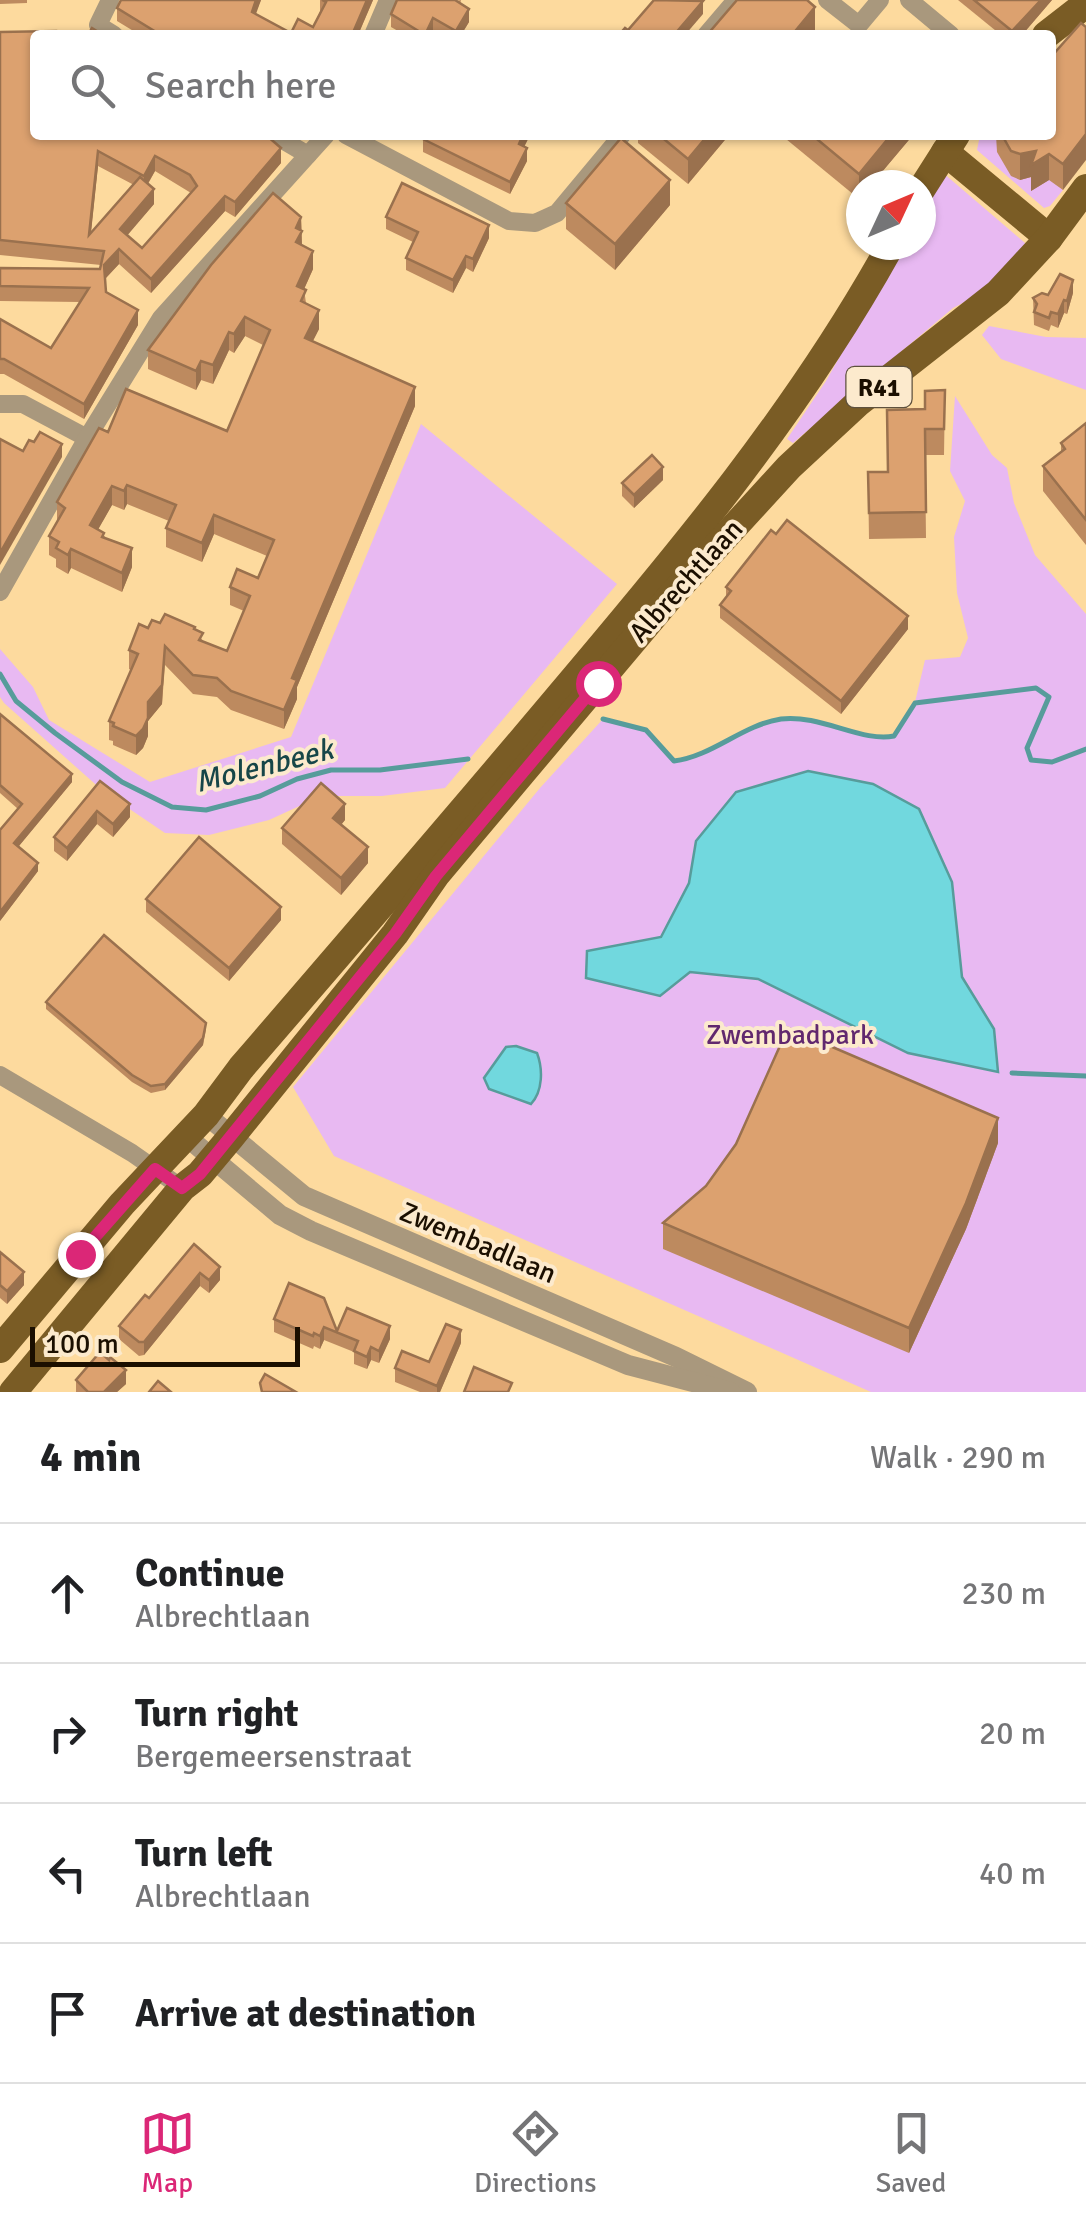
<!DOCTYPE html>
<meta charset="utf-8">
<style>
:root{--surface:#fff;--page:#f2f2f2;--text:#202124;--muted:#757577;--line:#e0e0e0;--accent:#db2777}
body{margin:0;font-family:Signika,sans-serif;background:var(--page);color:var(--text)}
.compass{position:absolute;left:846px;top:170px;width:90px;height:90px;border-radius:50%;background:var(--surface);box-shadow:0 2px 8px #0004;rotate:46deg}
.scale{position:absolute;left:30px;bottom:25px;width:270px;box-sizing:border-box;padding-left:10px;border:5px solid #1b0f00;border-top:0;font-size:28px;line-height:35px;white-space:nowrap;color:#1b0f00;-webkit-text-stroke:8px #fceacd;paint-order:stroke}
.stop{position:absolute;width:30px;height:30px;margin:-22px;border:8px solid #db2777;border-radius:50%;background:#fff}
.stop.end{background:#db2777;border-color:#fff;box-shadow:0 2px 10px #0008}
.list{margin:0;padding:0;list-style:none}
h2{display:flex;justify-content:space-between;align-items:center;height:130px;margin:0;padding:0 40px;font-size:42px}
h2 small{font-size:32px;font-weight:400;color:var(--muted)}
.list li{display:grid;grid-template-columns:65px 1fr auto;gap:30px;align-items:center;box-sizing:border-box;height:140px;padding:0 40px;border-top:2px solid var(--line)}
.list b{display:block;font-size:38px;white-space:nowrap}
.list p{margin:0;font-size:32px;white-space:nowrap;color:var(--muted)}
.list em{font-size:32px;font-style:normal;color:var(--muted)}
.icon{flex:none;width:55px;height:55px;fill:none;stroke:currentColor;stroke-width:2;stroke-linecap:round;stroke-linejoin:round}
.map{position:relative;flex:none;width:1086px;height:1392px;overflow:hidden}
.search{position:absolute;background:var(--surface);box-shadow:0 2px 8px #0004;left:30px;right:30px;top:30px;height:110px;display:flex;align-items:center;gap:25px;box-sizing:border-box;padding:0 35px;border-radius:10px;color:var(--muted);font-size:38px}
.sheet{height:690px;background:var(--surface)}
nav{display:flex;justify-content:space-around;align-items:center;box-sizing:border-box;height:140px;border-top:2px solid var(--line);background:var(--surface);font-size:28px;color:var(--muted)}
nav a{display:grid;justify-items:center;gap:5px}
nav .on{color:var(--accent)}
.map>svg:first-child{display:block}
</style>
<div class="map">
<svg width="1086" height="1392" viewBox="0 0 1086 1392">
<rect width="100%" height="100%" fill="#fdda9e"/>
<!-- green -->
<g fill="#e8b9f2">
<polygon points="980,135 999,135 1034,182 1048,176 1063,190 1050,206 1044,208 977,150"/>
<polygon points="942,172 1025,243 1024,265 992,288 953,308 793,443 787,439 826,381 902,245 921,245 921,210"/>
<polygon points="989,326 1046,337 1086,338 1086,390 1001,359 982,335"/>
<path d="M955 396 992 455 1007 468 1014 503 1035 555 1086 614V1392H871L334 1156 293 1087 540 788 603 719 646 730 675 761C713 756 742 724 782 719 820 714 863 743 894 736L915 702 925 660 960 657 968 638 957 593 954 537 965 501 950 471Z"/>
<polygon points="421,424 617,584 445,788 382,796 334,796 306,803 269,820 209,835 165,833 103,791 4,703 0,697 0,649 33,687 49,720 150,782 291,737"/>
</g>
<!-- water -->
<g fill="#71d8de" stroke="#579c9b" stroke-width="2.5">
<polygon points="808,771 873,784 919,809 952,882 962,977 994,1029 998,1072 908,1053 758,979 690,972 660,996 586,978 587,951 661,937 689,883 696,841 736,792"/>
<path d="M516 1046 537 1053C543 1069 543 1091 531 1104L489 1089 484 1078 506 1047Z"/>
</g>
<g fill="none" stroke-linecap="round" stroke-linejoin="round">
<!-- stream -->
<g stroke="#579c9b" stroke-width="5">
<polyline points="0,674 16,701 55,733 122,782 172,807 206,810 260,796 297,779 331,770 380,770 468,759"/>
<path d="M603 719 646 730 674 761C713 756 742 725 781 719 820 714 863 743 894 736L915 703 1036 688 1049 697 1027 748 1031 760 1052 762 1086 749"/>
<polyline points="1012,1073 1086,1076"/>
</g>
<!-- minor -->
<g stroke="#a9987d" stroke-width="18">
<polyline points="110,0 98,25 114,35"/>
<polyline points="827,0 859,25 880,0"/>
<polyline points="909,0 951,35"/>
<polyline points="373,35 388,0"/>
<polyline points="706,35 736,0"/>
<polyline points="274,135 308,155"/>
<polyline points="346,135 509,221 535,223 557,213 622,135"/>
<polyline points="0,404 23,404 87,438"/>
<polyline points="0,592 87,438 161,318 326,135"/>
<polyline points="0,1075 132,1153 182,1188"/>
</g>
<!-- tertiary -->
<g stroke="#a9987d" stroke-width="20">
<polyline points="206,1115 304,1196 676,1357 747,1392"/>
<polyline points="187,1137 280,1215 311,1231 628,1365 731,1392"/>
</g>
<!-- primary -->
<g stroke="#7a5c25" stroke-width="28">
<polyline points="1046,35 1086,4"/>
<polyline points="945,152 1049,238"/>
<polyline points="921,190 956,135"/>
<path d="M0 1349 122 1204 206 1115 241 1068C348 944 455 820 560 695 681 552 800 410 891 245"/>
<polyline points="13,1392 182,1188 200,1174 231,1137 395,934 436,875 670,597 789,467 858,403 998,293 1049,238 1086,188"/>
</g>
</g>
<!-- wall -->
<g fill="#bd8a5f" fill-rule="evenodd">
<polygon points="0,0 27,0 27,3 0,4"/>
<polygon points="121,0 261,0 255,14 291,33 313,27 320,12 320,0 373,0 358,35 140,35 117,21 117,8"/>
<polygon points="461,0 460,4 469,22 461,35 441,35 433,30 431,35 405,35 391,27 391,14"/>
<polygon points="958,0 1052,0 1022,35 1001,35"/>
<polygon points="1081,23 1063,190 1049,180 1031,191 1031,177 1020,180 1011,176 997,152 996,135 1051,135"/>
<path d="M0 32 35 135 281 163 235 217 225 211 151 293 119 264 105 279 106 292 138 325 84 419 4 374H0V319L51 348 80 302 0 301V268L100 269 101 265 0 255ZM98 166 134 185 91 233ZM155 171 191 193 142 248 127 235 154 204 148 184Z"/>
<polygon points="425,135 530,135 524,147 527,161 510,194 423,152 423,139"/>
<polygon points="638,135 729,135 688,184 638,143"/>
<polygon points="786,135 913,135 859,199 786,139"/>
<polygon points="566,203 670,205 615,270 566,229"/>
<polygon points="301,217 302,245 313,269 304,289 306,303 319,329 313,341 415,406 297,687 297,699 284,729 231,710 217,697 193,694 165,665 162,704 148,721 148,736 143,748 136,755 113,745 113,741 109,740 109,721 131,670 129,669 129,650 148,628 160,623 195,629 203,641 227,651 244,611 230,605 230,587 258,578 267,556 214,534 202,562 166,547 166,528 169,521 127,504 124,510 112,505 98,529 132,567 122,592 71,568 68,574 56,567 56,559 49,555 49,536 57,521 57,502 108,432 227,431 263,345 245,336 234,353 229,350 213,384 201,380 196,390 148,369 148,350"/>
<polygon points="386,217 489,238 473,272 466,268 453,293 406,270 406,258 413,242 386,229"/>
<polygon points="1073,293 1067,314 1064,313 1058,328 1051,325 1049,331 1034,325 1033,298"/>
<polygon points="945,390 944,455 925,455 926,538 869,539 868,472 888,472 925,409"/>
<polygon points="1086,423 1086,545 1043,491 1043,466 1061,452 1061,443"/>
<polygon points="663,480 634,508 622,496 622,483"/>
<polygon points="726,587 908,629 841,714 720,618 720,605 726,597"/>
<polygon points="0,714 72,782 18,847 38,871 0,921 18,809 0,793"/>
<polygon points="100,781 130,817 113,837 97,824 67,861 54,851 54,837"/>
<polygon points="345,820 341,825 368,863 341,895 282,844 282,828"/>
<polygon points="146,899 281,920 229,981 146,912"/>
<polygon points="46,1002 206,1030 203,1045 165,1090 151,1093 132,1082 46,1009"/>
<polygon points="998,1143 966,1229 909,1353 663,1249 663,1223"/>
<polygon points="194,1244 220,1280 209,1293 200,1286 144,1355 139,1356 119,1339 119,1326 149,1298"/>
<polygon points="0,1252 24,1285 7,1304 0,1298"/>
<polygon points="289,1283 337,1331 390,1339 379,1363 371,1360 367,1369 354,1364 354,1352 324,1340 320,1349 314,1346 313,1349 274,1332 274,1319"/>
<polygon points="461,1343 440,1392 420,1392 395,1382 395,1368 429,1362"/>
<polygon points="109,1360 126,1384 117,1392 76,1392 76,1380"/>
</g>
<!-- shaded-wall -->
<g fill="#9a714e">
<polygon points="256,0 261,0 252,25 252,12"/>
<polygon points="367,0 373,0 358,35 352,35"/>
<polygon points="1041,0 1052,0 1022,35 1012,35 1012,31"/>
<polygon points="703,1 703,14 685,35 674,35"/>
<polygon points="815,7 815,33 813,35 792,35"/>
<polygon points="469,9 469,22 461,35 456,35 456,31"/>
<polygon points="433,18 433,30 431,35 425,35"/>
<polygon points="1086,134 1086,160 1063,190 1063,164"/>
<polygon points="523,135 530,135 519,157 519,144"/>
<polygon points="708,135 729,135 688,184 688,159"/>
<polygon points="891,135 913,135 871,185 861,185 861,197 859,199 859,174"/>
<polygon points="281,148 281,163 235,217 235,202"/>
<polygon points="527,148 527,161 510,194 510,182"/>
<polygon points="98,151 98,166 89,250 89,235"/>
<polygon points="1036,151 1049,154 1049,180 1031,191 1031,177 1020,180 1020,154"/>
<polygon points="155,156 155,171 144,190 144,176"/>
<polygon points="670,180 670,205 615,270 615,244"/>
<polygon points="154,189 154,204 120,244 120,229"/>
<polygon points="225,196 225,211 151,293 151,279"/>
<polygon points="301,217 302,249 296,261 296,228"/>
<polygon points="489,225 489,238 473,272 473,259"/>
<polygon points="119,249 119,264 104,280 104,265"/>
<polygon points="313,251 313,269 297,305 297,286"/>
<polygon points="466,256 466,268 453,293 453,280"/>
<polygon points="1073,280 1073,293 1067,314 1067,301"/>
<polygon points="1064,300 1064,313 1058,328 1058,314"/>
<polygon points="138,310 138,325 84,419 84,404"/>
<polygon points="319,310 319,329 305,356 305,338"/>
<polygon points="245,317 245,336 234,353 234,334"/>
<polygon points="229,332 229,350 213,384 213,365"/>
<polygon points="201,361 201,380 196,390 196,371"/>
<polygon points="415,387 415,406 297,687 297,699 284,729 284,710 292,678"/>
<polygon points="62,444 62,457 0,565 0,553"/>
<polygon points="663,467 663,480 634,508 634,495"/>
<polygon points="127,485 127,504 124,510 124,491"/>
<polygon points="112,486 112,505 90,544 90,525"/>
<polygon points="214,515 214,534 202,562 202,543"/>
<polygon points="132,548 132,567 122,592 122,573"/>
<polygon points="71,549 71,568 68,574 68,555"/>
<polygon points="908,616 908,629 841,714 841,701"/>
<polygon points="165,646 162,704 148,721 148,736 143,748 136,755 136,736 148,702"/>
<polygon points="72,774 72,782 14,852 14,843"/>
<polygon points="130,804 130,817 113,837 113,824"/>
<polygon points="345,804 345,820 333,834 333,818"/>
<polygon points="97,811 97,824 67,861 67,848"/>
<polygon points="368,847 368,863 341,895 341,878"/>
<polygon points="38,863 38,871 0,921 0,912"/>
<polygon points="281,907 281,920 229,981 229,968"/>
<polygon points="206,1023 203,1045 165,1090 165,1084"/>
<polygon points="998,1118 998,1143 966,1229 909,1353 909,1328"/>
<polygon points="220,1267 220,1280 209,1293 209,1280"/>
<polygon points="24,1272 24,1285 7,1304 7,1291"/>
<polygon points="200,1273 200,1286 144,1355 144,1342"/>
<polygon points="390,1326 390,1339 379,1363 379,1351"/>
<polygon points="324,1327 324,1340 320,1349 320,1336"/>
<polygon points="461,1330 461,1343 440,1392 437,1392 437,1386"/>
<polygon points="371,1347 371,1360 367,1369 367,1357"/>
<polygon points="126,1370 126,1384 117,1392 104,1392"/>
</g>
<!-- building -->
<g fill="#dca16f" stroke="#9a714e" stroke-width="2.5" fill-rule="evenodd">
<polygon points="121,0 256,0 252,12 291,33 298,19 313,27 326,2 322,0 367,0 352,35 161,35 117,8"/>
<polygon points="397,0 455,0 469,9 456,31 433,18 425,35 391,14"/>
<polygon points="654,0 703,1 674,35 619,35 625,28 628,30"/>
<polygon points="737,0 807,0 815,7 792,35 707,35"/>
<polygon points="974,0 1041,0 1012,31"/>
<polygon points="1081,23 1086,27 1086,134 1063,164 1049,154 1031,165 1036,151 1020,154 1011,151 1002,135 1051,135 1051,57"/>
<polygon points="92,28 103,35 88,35"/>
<path d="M56 31V35H35V135H266L281 148 235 202 225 196 151 279 119 249 104 265 106 292 138 310 84 404 4 359H0V319L51 348 89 288 0 286V268L100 269 104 251 0 240V32ZM98 151 144 176 155 156 190 175 197 186 142 248 120 229 154 189 140 177 89 235Z"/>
<polygon points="425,135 523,135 519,144 527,148 510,182 423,139"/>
<polygon points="659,135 708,135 688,159"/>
<polygon points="812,135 891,135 859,174"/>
<polygon points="621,138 670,180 615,244 566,203"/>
<polygon points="402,183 489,225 473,259 466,256 453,280 406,258 418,232 386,217"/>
<polygon points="273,193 301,217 296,228 302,231 296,242 313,251 297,286 306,290 301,301 319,310 305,338 415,387 292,678 297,680 284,710 231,691 217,678 193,675 165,646 162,685 148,702 148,718 143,729 136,736 113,726 114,723 109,721 138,654 129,650 139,624 148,628 152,620 160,623 165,614 195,627 194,629 203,633 199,640 227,651 250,596 230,587 237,569 258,578 274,540 214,515 202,543 166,528 176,505 127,485 124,491 112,486 90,525 104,533 102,537 132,548 122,573 71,549 68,555 56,548 59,542 49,536 65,508 57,502 99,428 108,432 126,389 227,431 270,330 245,317 234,334 229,332 213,365 201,361 196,371 148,350 211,265"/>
<polygon points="1060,274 1073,280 1067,301 1064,300 1058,314 1051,312 1049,318 1034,312 1037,304 1033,298 1042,293 1048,295"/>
<polygon points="945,390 944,429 925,429 926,512 869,513 868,472 888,472 887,410 925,409 925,391"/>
<polygon points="1086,423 1086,520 1043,466 1065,449 1061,443"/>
<polygon points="40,432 62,444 0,553 0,439 23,451 29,440 34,442"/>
<polygon points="652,455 663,467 634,495 622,483"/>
<polygon points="787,520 908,616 841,701 720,605 731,591 726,587 771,530 776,534"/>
<polygon points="0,714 72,774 14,843 38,863 0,912 0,830 22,804 0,785"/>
<polygon points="100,781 130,804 113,824 97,811 67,848 54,837"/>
<polygon points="321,783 345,804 333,818 368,847 341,878 282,828"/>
<polygon points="199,837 281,907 229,968 146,899"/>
<polygon points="104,935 206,1023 203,1038 165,1084 151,1086 132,1075 46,1002"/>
<polygon points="788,1028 998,1118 966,1203 909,1328 663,1223 706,1186 736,1144"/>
<polygon points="194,1244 220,1267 209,1280 200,1273 144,1342 139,1342 119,1326 145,1295 149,1298"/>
<polygon points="0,1252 24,1272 7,1291 0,1285"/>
<polygon points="289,1283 324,1298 337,1331 347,1308 390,1326 379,1351 371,1347 367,1357 354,1351 358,1341 324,1327 320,1336 314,1333 313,1336 274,1319"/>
<polygon points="446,1324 461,1330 437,1386 395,1368 402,1351 429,1362"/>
<polygon points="100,1352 109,1360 110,1357 126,1370 104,1392 88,1392 76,1380"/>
<polygon points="474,1367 512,1383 508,1392 464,1392"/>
<polygon points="265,1374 296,1392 262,1392 260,1383"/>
<polygon points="158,1381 171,1392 149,1392"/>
</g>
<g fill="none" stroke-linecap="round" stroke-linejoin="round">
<!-- route -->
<polyline stroke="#db2777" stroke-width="12" points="80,1254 155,1169 182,1188 200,1174 395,934 436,876 598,683"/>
</g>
<g text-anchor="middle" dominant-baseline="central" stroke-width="8" stroke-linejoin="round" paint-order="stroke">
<!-- shield labels -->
<rect fill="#fceacd" stroke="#5e513e" stroke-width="2.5" x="846.5" y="367" width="65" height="40" rx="8"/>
<g font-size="25" font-weight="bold" fill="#1b0f00">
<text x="879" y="387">R41</text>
</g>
<!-- street labels -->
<g font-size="28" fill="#1b0f00" stroke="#fceacd">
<text transform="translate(686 581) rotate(-48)">Albrechtlaan</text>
<text transform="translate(478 1243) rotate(23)">Zwembadlaan</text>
</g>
<!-- park labels -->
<g font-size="28" fill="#61286e" stroke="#fceacd">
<text x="790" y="1035">Zwembadpark</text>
</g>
<!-- water labels -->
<g font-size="30" font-style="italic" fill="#164648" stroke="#fceacd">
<text transform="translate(264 766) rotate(-14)">Molenbeek</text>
</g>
</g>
</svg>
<svg class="compass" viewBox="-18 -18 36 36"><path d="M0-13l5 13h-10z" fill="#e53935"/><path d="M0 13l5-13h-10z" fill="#757577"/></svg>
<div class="scale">100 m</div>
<div class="stop" style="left:598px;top:683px"></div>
<div class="stop end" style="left:80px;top:1254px"></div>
<div class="search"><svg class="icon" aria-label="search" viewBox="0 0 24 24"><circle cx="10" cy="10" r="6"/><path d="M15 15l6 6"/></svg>Search here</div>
</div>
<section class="sheet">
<h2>4 min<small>Walk · 290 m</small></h2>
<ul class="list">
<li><svg class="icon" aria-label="ahead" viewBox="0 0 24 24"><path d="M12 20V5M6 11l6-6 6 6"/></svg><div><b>Continue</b><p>Albrechtlaan</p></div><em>230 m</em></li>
<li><svg class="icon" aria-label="right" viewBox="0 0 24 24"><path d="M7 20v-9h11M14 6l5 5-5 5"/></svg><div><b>Turn right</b><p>Bergemeersenstraat</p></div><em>20 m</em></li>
<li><svg class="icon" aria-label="left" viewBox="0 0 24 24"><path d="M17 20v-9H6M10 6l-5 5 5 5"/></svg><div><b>Turn left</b><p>Albrechtlaan</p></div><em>40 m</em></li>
<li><svg class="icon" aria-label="arrive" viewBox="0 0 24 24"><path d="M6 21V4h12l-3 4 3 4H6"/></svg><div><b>Arrive at destination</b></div></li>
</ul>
</section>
<nav>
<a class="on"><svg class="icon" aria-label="map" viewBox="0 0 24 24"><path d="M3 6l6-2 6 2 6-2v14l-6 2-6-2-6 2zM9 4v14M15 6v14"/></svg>Map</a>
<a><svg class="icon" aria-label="directions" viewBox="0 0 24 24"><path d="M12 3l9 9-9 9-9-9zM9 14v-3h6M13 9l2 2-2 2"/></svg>Directions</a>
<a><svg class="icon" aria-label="saved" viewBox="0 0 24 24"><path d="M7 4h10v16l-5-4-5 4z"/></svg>Saved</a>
</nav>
